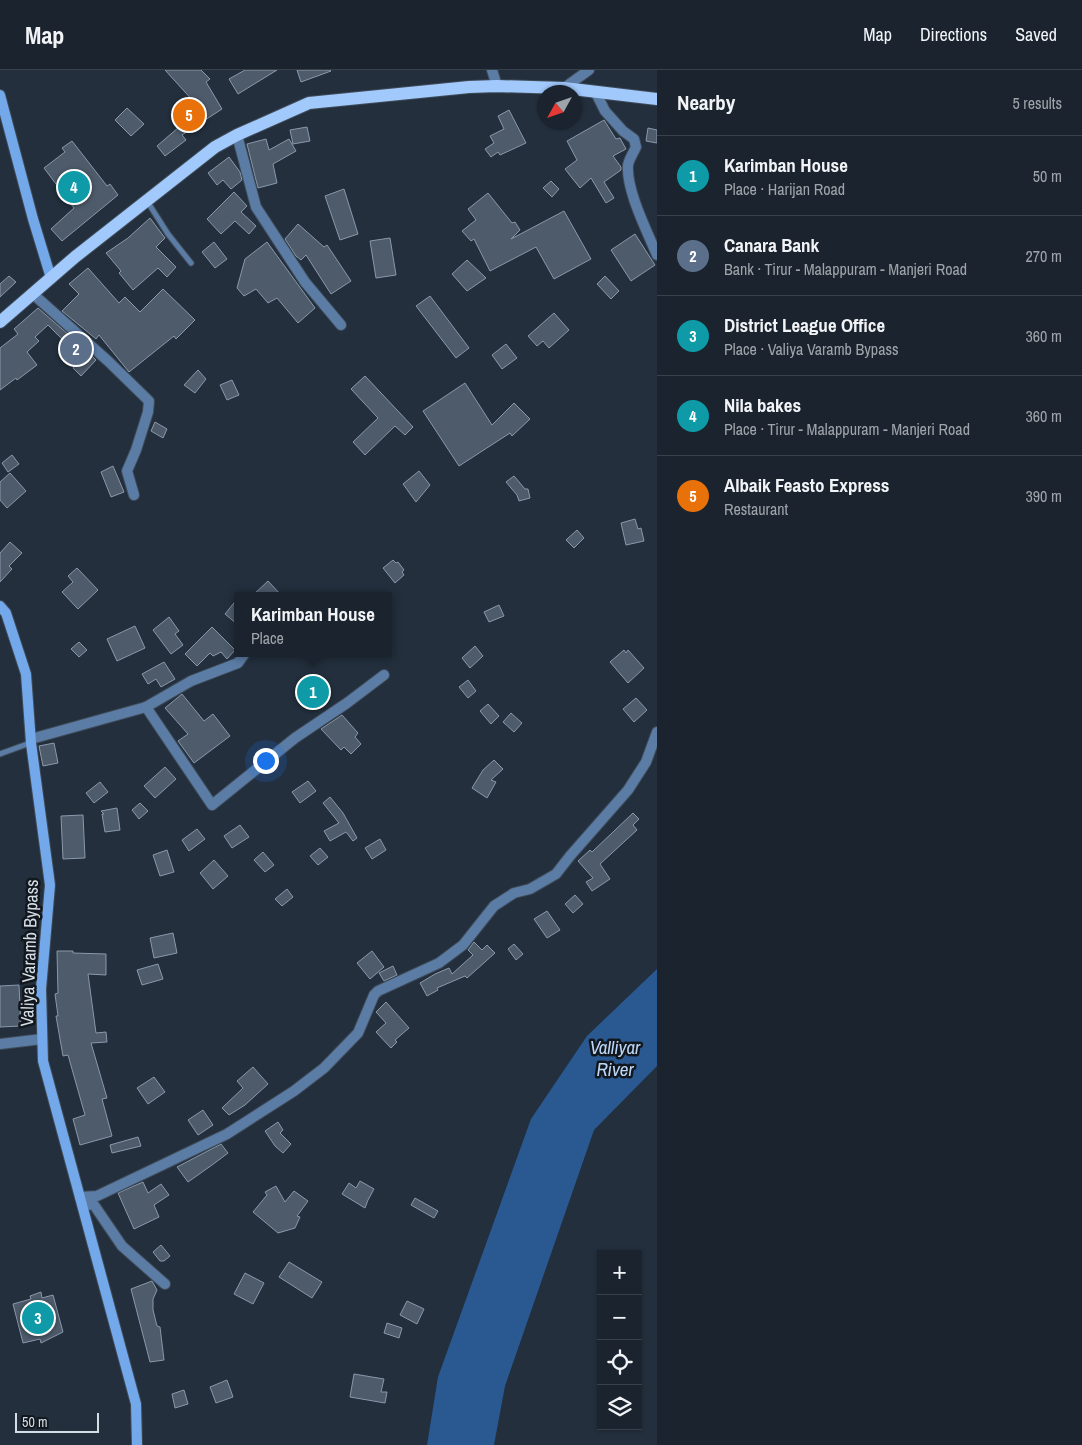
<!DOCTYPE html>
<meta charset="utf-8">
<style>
:root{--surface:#1a232e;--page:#232b36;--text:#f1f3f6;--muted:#9fa4aa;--line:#38404a;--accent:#db2777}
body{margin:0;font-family:"Archivo Narrow",sans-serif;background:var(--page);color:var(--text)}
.controls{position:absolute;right:15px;bottom:15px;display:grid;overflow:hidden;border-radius:0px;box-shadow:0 1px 4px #0004}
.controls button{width:45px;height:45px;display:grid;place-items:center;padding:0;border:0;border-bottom:1px solid var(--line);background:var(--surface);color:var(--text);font:25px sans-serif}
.compass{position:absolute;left:537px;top:15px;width:45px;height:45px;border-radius:50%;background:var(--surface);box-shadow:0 1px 4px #0004;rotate:230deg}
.scale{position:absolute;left:15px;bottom:12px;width:84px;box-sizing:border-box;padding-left:5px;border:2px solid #d5dde6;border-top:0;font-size:14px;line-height:18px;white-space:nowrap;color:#d5dde6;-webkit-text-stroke:4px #11171d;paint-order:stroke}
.you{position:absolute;left:265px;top:690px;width:18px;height:18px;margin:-12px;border:4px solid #fff;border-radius:50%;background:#1a73e8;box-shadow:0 0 0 8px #1a73e833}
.badge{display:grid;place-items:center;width:32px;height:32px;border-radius:50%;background:var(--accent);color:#fff;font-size:16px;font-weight:700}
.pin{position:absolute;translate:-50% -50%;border:2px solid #fff;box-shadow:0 1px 5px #0006}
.popup{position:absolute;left:234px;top:522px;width:158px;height:65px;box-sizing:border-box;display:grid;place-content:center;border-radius:0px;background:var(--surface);filter:drop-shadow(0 1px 4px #0005);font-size:16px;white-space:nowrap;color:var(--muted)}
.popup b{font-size:19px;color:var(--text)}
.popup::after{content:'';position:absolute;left:50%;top:100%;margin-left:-10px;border:10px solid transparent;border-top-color:var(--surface)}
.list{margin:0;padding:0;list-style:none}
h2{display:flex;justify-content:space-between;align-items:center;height:65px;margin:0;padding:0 20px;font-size:21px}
h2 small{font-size:16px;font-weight:400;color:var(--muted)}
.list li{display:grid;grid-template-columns:32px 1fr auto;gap:15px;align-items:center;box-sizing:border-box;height:80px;padding:0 20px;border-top:1px solid var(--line)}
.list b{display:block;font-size:19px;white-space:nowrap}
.list p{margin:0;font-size:16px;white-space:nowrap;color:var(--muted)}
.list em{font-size:16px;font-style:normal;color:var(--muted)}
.icon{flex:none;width:28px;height:28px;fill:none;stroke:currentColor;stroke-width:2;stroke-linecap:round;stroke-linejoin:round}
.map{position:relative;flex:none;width:657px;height:1375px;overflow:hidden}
header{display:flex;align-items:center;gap:30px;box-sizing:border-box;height:70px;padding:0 25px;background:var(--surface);border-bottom:1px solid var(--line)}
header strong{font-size:24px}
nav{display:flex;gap:28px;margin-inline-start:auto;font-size:18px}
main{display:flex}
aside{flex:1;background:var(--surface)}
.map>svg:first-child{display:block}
</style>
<header>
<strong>Map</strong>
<nav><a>Map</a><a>Directions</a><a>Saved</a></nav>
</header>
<main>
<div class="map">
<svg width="657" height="1375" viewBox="0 0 657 1375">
<rect width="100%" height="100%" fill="#232f3d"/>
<!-- water -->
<polygon fill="#2a5991" points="657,899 657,996 594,1060 505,1316 494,1375 427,1375 438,1307 531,1049 587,966"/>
<!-- building -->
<g fill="#4e5b6b" stroke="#8a98aa">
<polygon points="165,0 201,0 210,9 206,12 222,39 182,65 186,70 165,86 157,76 179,57 173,46 195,33"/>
<polygon points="245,0 277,0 238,24 229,9"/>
<polygon points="297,0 330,0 331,1 301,12"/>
<polygon points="127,38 144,54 131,66 115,50"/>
<polygon points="509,40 526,73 500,85 498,82 491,87 485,79 494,73 490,66 504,59 498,46"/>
<polygon points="604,50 616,69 620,68 626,79 613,86 621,97 621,100 604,112 614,128 606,133 591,108 580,118 565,99 577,90 567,71"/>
<polygon points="307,57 310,71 293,74 290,60"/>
<polygon points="648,58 657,60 657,73 646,71"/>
<polygon points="266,69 269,80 289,69 296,81 273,94 277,113 258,118 247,74"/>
<polygon points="72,71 107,116 110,114 118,125 62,171 51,159 74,138 44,98 65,82 62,78"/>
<polygon points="229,87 240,102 242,110 231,119 223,110 217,115 208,103"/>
<polygon points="551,111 559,119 552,127 543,118"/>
<polygon points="344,119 358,164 340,170 325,126"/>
<polygon points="234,122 247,136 241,142 256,156 249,164 235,151 221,164 207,149"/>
<polygon points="488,123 512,153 515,152 520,160 511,169 564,141 591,189 554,209 536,177 490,201 474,169 471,171 462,161 476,150 468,139"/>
<polygon points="150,148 165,168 156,177 176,197 167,207 158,198 133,220 119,203 121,201 106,183 128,168"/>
<polygon points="298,154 324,177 327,175 351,211 331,224 306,185 301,190 296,186 285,169"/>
<polygon points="635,164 655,195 631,211 611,180"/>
<polygon points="390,168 396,205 376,208 370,171"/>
<polygon points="214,172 227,189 215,198 202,182"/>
<polygon points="267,172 315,238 298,253 277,228 268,233 256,219 244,226 237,218 245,189"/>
<polygon points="467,190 486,208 467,221 452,204"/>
<polygon points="88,198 119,233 125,227 140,242 163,219 195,250 176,269 174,266 129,302 99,265 96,269 62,241 79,224 69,214"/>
<polygon points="9,206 16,212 0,227 0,214"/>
<polygon points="605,206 619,221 611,229 597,214"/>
<polygon points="430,226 469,278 456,288 416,236"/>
<polygon points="38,238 69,265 63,270 48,255 35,267 39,271 27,282 37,295 17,310 16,308 0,320 0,278 18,264 14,259"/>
<polygon points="554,243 569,260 549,278 543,271 537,276 528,266"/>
<polygon points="506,274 517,288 502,299 492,285"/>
<polygon points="88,282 96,290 81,306 73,298"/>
<polygon points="198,300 206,309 195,323 184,315"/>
<polygon points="365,306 413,357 405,365 395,356 365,385 353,372 378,348 351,319"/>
<polygon points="232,310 239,325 227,330 220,315"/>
<polygon points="465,313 492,355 514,333 530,349 512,366 510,363 459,396 423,341"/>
<polygon points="155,352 167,359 163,368 151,361"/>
<polygon points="12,385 19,394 8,402 2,393"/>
<polygon points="113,396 124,422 111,427 101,402"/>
<polygon points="419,401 430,415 416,432 403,414"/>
<polygon points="10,403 26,421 7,438 0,430 0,412"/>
<polygon points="514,406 525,419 528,419 530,428 519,431 517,425 506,412"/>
<polygon points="635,449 638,459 641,458 644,471 626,475 621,453"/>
<polygon points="577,460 584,468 574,478 566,470"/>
<polygon points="10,472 22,483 9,496 12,499 0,512 0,483"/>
<polygon points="393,490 396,493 398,492 404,500 402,502 404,505 395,513 383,498"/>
<polygon points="77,498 98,520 78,539 62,522 73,512 68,506"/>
<polygon points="268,511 282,526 252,526"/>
<polygon points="238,528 238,555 225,544"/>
<polygon points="499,535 504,546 489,552 484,542"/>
<polygon points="169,547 179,561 175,564 183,575 171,584 153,560"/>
<polygon points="135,556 145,578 117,591 107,569"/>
<polygon points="212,557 235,580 227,589 221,582 213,586 210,583 197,596 185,584"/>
<polygon points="79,572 87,580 79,587 71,579"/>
<polygon points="475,576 483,586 470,598 462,588"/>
<polygon points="624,580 626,583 628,580 644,598 628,613 610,592"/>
<polygon points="164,592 175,609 161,617 156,609 148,614 142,604"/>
<polygon points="311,607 328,626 313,636 298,619"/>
<polygon points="468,610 476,621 468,628 459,617"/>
<polygon points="182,624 204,651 213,644 230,666 194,693 178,671 188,664 165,638"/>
<polygon points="636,628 647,640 634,652 623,639"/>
<polygon points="488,634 499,646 491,654 480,641"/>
<polygon points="511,643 522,653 514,662 503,652"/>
<polygon points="342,645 358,663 355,667 361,674 351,684 344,677 341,680 321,659"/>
<polygon points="54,673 58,693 43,696 39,676"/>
<polygon points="494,690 503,699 491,710 496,712 487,728 472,718 483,700"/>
<polygon points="165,697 176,709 155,728 144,716"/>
<polygon points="308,711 316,721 300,733 292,722"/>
<polygon points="100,712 108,722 94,733 86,723"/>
<polygon points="330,727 343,743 357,768 353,771 346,762 330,771 324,761 339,753 323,733"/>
<polygon points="140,733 148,741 139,749 132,740"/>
<polygon points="117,738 120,760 105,762 102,744 104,744 101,741"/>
<polygon points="633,743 639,749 633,755 637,760 600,794 610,809 592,821 586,812 593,808 578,791 590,780 592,782"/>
<polygon points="83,745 85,788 63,789 61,746"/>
<polygon points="240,755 249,767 232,778 224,766"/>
<polygon points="197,759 205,769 189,781 182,770"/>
<polygon points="380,769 386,780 372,789 365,778"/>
<polygon points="320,778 328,787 318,795 310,786"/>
<polygon points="167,780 174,802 160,806 153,785"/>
<polygon points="263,782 274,795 265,802 254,790"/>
<polygon points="214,790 228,806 213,819 200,803"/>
<polygon points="287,819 293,827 282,836 275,829"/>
<polygon points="575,825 583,834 573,843 565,834"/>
<polygon points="547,841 560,860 547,868 534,849"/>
<polygon points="173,863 177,883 154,888 150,868"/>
<polygon points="474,872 482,880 487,875 495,883 467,908 465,906 437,918 438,920 427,926 420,913 435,904 449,898 452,904 473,885 468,880"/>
<polygon points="514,874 523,884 516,890 508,879"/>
<polygon points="57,881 73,881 73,883 106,884 106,905 88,904 96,963 106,962 107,972 91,973 107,1028 102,1029 112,1066 80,1075 73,1049 85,1045 68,985 63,986 56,946 58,946 55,924 58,923"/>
<polygon points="372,881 384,897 370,909 357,893"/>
<polygon points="158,894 163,909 142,915 137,900"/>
<polygon points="393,896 397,905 384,911 379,903"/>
<polygon points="19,915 21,956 0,957 0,916"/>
<polygon points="386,932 409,958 395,970 397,972 391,978 376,962 386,953 376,942"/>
<polygon points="253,997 268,1014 245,1035 229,1045 222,1038 243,1018 237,1011"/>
<polygon points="154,1007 165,1022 148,1034 137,1018"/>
<polygon points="203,1040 213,1055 198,1065 188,1050"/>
<polygon points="278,1052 283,1060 280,1063 291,1074 283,1083 275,1076 265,1061"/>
<polygon points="138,1067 141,1076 112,1083 110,1075"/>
<polygon points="221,1074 228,1083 212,1095 188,1112 177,1097"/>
<polygon points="360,1111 374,1119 368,1130 365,1138 342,1124 349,1113 356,1118"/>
<polygon points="143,1112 148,1123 161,1114 169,1125 154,1135 159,1147 134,1159 118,1123"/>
<polygon points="276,1116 285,1132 294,1121 308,1131 297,1146 300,1147 295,1158 278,1163 253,1142 267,1125 265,1122"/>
<polygon points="415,1128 438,1141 434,1148 411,1135"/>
<polygon points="161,1175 170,1186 164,1191 160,1191 153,1182"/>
<polygon points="289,1192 322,1212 312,1228 279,1207"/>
<polygon points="245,1203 264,1213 253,1234 234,1224"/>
<polygon points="152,1211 157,1220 153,1229 153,1240 157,1256 160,1257 164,1290 150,1292 131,1219"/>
<polygon points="41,1222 42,1228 53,1225 63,1262 41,1273 40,1269 23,1273 13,1234 31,1229 30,1226"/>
<polygon points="407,1231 424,1239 417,1254 400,1245"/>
<polygon points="387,1253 402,1258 399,1268 384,1263"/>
<polygon points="354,1304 384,1309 381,1322 387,1322 385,1333 350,1327"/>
<polygon points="227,1310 233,1327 216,1333 210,1317"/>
<polygon points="184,1320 188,1334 175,1338 172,1324"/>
</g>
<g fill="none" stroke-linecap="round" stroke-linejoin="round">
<defs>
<g id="lane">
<polyline points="147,131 168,164 191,193"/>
<polyline points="0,684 30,673"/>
</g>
<g id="street">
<polyline points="492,0 497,16"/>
<polyline points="564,18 589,0"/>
<path d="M595 21 605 41 623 61 634 69 636 77C634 82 629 89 628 95 626 120 647 161 657 185"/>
<polyline points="237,65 256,137 305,212 341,255"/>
<polyline points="33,224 108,291 149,331 148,342 136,380 127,401 134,425"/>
<polyline points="146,637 212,735 295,668 347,633 384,605"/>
<polyline points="31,669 146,637 191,611 238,593 245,583"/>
<polyline points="0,974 42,969"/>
<polyline points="80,1127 97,1126 227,1064 294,1021 324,998 358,963 374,925 378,921 439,893 463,875 494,836 514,823 530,819 556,804 570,786 628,720 646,692 657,662"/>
<polyline points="82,1134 94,1135 122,1176 165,1214"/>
</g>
<g id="secondary">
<polyline points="0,25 33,149 51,208"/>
<polyline points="0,536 6,543 26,604 31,673 50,815 41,919 43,991 136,1334 137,1375"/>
</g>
<polyline id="primary" points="0,252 75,187 215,77 237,65 309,33 469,17 497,16 564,18 657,29"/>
</defs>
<!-- lane casing -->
<use href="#lane" stroke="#3f4b58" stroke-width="7"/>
<!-- street casing -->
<use href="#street" stroke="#3f4b58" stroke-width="12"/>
<!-- secondary casing -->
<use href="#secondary" stroke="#3f4b58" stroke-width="12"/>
<!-- primary casing -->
<use href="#primary" stroke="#3f4b58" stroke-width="14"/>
<!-- lane -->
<use href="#lane" stroke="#5b7ca5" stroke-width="5"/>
<!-- street -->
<use href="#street" stroke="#5b7ca5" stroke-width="10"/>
<!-- secondary -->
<use href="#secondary" stroke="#73a8ea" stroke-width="10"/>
<!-- primary -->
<use href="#primary" stroke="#a1c9fc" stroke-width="12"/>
</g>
<g text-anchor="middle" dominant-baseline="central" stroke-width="5" stroke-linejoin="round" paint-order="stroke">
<!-- street labels -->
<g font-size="18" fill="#d5dde6" stroke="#11171d">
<text transform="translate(29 883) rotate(-88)">Valiya Varamb Bypass</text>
</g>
<!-- water labels -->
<g font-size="19" font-style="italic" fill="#bdd7f8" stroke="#11171d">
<text x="615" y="977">Valliyar<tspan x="615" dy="22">River</tspan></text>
</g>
</g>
</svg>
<div class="controls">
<button>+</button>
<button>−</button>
<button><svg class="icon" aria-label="locate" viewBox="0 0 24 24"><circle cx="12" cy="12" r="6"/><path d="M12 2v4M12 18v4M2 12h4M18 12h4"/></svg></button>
<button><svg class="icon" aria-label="layers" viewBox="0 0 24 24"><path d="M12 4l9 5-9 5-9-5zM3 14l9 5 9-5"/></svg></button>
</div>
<svg class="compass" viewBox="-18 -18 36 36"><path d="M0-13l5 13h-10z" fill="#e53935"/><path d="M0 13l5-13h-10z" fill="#9fa4aa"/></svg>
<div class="scale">50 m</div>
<div class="you"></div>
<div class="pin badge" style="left:313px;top:622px;background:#0f9aa8">1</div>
<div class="popup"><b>Karimban House</b>Place</div>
<div class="pin badge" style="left:76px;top:279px;background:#5c6f8a">2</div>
<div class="pin badge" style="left:38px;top:1248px;background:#0f9aa8">3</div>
<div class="pin badge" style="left:74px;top:117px;background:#0f9aa8">4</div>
<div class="pin badge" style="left:189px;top:45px;background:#e8710a">5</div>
</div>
<aside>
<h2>Nearby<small>5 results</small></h2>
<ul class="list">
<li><span class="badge" style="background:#0f9aa8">1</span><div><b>Karimban House</b><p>Place · Harijan Road</p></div><em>50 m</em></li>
<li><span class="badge" style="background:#5c6f8a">2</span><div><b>Canara Bank</b><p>Bank · Tirur - Malappuram - Manjeri Road</p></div><em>270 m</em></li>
<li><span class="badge" style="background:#0f9aa8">3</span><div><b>District League Office</b><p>Place · Valiya Varamb Bypass</p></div><em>360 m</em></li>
<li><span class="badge" style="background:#0f9aa8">4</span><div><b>Nila bakes</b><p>Place · Tirur - Malappuram - Manjeri Road</p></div><em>360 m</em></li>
<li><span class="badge" style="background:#e8710a">5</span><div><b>Albaik Feasto Express</b><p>Restaurant</p></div><em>390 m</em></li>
</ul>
</aside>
</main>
